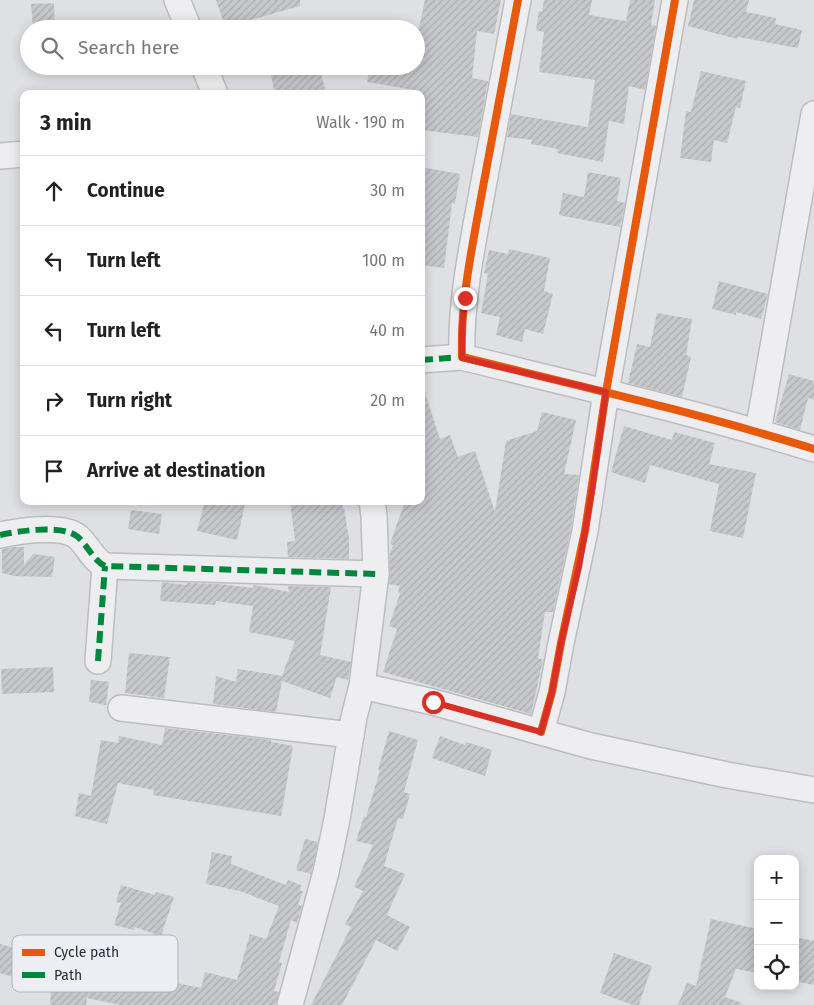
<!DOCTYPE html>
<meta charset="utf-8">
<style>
:root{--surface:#fff;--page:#f6f6f6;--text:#222;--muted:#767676;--line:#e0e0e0}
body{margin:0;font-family:"Fira Sans",sans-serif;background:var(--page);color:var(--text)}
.controls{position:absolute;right:15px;bottom:15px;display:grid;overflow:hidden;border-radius:10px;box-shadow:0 2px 12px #0003}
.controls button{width:45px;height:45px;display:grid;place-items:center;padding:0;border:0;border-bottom:1px solid var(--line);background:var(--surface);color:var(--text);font:25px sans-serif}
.stop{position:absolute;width:15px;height:15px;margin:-11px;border:4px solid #d93025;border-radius:50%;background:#fff}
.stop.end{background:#d93025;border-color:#fff;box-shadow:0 1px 5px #0008}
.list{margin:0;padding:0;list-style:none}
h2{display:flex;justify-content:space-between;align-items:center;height:65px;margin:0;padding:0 20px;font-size:21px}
h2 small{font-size:16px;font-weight:400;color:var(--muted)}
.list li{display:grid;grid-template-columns:32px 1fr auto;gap:15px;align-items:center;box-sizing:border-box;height:70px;padding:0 20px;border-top:1px solid var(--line)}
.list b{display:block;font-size:19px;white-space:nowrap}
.list em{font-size:16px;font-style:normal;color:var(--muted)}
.icon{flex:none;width:28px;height:28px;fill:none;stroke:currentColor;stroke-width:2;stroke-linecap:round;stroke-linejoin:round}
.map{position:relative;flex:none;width:814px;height:1005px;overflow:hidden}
.search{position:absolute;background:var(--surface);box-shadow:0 2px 12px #0003;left:20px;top:20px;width:405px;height:55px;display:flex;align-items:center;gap:12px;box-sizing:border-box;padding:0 18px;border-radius:28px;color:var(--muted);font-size:19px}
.panel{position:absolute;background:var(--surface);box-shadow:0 2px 12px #0003;left:20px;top:90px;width:405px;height:415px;border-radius:10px}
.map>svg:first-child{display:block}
</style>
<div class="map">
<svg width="814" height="1005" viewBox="0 0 814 1005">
<defs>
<pattern id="building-hatch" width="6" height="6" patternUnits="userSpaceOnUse" patternTransform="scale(1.25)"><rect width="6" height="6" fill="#c6c8cb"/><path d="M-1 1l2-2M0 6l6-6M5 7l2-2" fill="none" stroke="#aaacaf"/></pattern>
</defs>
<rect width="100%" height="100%" fill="#dee0e3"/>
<!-- building -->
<g fill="url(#building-hatch)">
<polygon points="216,0 300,0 300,6 250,20 250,21 226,29"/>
<polygon points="425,0 501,0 494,34 477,31 472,78 488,81 478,137 421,130 421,91 367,82 370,66 416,66 416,42"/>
<polygon points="544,0 592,0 589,15 626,21 630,0 655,0 651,25 656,26 645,90 629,86 624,124 609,121 603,162 557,153 558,149 531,144 532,140 507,137 511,114 588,127 595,80 539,72 544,32 536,30 539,11 542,12"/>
<polygon points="694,0 749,0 746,12 776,18 775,24 802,30 798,48 738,37 737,39 688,26"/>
<polygon points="54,3 55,29 33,29 31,4"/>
<polygon points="269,66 319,66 325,89 310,94 275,94"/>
<polygon points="701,71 746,81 740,108 736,107 727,143 714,140 711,162 680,158 686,111 691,112"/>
<polygon points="421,167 460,174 455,204 452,203 444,268 421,265"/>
<polygon points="588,172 621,178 617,201 625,203 620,227 559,215 563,193 584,197"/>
<polygon points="509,249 550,258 544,291 553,294 543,334 525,329 522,342 496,335 500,317 481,313 488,274 484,273 489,250 508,254"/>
<polygon points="719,281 768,294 761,319 736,312 736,315 712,309"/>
<polygon points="657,313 692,319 686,355 691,357 682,397 628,383 637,344 650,347"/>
<polygon points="789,374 814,381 814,400 808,398 800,430 775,422"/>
<polygon points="425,393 440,439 450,435 458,457 475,451 495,512 506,441 537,431 542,412 576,420 564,474 579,475 571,528 553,612 545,612 538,658 543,660 531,714 383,672 397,629 389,626 400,593 398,592 400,586 389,584 390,553 393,545 390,544 405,501 421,501 421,394"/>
<polygon points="624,426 672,440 674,432 715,443 709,464 756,473 743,538 710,531 719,484 650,465 645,483 611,472"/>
<polygon points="205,501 234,501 245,504 237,540 197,531"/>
<polygon points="290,501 342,501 343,508 344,508 349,539 349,559 288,557 287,542 295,541"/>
<polygon points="131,510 162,514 159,534 128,529"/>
<polygon points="13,547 24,547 24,565 33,554 55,557 52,577 15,576 2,573 2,549"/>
<polygon points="162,582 186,585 188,583 219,584 253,588 254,585 289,592 288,586 331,587 320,655 351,662 348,680 337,677 330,698 282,681 276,712 213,704 216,676 236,682 238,669 282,676 295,641 249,632 253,606 216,601 215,605 160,601"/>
<polygon points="129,653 170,657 164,698 125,693"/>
<polygon points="53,667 54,692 2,694 1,669"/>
<polygon points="91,680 109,682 106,705 89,702"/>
<polygon points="165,728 271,740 271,742 293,746 281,816 153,795 154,790 118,783 107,824 75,816 79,793 91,796 101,740 118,743 119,736 162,745"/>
<polygon points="389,731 418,740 404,792 410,794 403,819 398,818 384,866 405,874 387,915 410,927 397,951 376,940 342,1005 311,1005 351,927 345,924 363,891 354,887 373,845 356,841 364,816 366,817 380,770 378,770"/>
<polygon points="440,736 465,745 466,742 492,750 485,776 432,758"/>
<polygon points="305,839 318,842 311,874 296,870"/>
<polygon points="212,852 232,856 231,864 286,885 288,880 301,885 300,890 303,892 298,904 302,906 297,923 291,920 279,962 282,963 274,991 279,992 276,1005 120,1005 87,998 86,1005 50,1005 51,991 50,991 50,988 0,973 0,944 21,950 23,945 51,954 90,960 86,981 135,988 139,975 175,986 176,983 201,988 205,972 237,980 250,934 266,939 279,906 240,891 206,884"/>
<polygon points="121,885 155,895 156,892 174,897 161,936 135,927 134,930 114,925 121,903 116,902"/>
<polygon points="711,919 758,929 758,973 736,969 725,997 742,1003 741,1005 678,1005 687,983 696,986"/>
<polygon points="795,937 814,941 814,985 795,981"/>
<polygon points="614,953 652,966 639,1005 633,1005 600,993"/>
</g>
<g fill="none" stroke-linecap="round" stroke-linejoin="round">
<defs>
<g id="minor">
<polyline points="177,0 189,29"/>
<path d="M518 0C506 62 495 125 483 187 473 243 460 301 462 357 580 386 698 413 814 449"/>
<polyline points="204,66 215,94"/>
<polyline points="0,156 24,154"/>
<polyline points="421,360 462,357"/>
<polyline points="758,432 814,114"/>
<path d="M0 535C18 531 63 524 78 537 88 546 93 560 105 566L376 574"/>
<polyline points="98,661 105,566"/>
<polyline points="362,686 433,702 591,746 727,775 814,790"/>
<polyline points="121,708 351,735"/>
<polyline points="541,732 552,692 561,643 585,531 606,392 675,0"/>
<polyline points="290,1005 326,872 337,819 354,717 362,686 376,574 374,516 372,501"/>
</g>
</defs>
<!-- minor casing -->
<use href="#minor" stroke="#bbbdc0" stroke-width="28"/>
<!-- minor -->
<use href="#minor" stroke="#eeeef0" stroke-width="25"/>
<!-- quiet -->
<g stroke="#00873e" stroke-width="6" stroke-dasharray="12 6" stroke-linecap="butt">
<polyline points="421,360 462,357"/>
<path d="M0 535C18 531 63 524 78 537 88 546 93 560 105 566L376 574"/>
<polyline points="98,661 105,566"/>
</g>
<defs>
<g id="cycleway">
<path d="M518 0C506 62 495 125 483 187 473 243 460 301 462 357 580 386 698 413 814 449"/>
<polyline points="541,732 552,692 561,643 585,531 606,392 675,0"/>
</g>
</defs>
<!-- cycleway casing -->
<use href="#cycleway" stroke="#eceef3" stroke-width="11"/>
<!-- cycleway -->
<use href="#cycleway" stroke="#e8590c" stroke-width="8"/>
</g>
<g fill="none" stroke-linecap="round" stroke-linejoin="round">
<!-- route -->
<polyline stroke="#d93025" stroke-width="6" points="433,702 541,732 552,692 561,643 579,567 592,491 606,392 462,358 462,328 465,298"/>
</g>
<!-- legend -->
<rect x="12" y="935" width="166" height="57" rx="8" fill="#eceef3" stroke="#b1b4bc" stroke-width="1"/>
<rect x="22" y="949" width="23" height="7" fill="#e8590c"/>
<rect x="22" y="972" width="23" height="6" fill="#00873e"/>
<g font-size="14" fill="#272c3b">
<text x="54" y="957">Cycle path</text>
<text x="54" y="980">Path</text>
</g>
</svg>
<div class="controls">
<button>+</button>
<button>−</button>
<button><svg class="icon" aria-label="locate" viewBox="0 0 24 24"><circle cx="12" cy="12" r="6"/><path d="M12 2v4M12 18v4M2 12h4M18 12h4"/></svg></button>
</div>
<div class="stop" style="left:433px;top:702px"></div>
<div class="stop end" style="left:465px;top:298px"></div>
<div class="search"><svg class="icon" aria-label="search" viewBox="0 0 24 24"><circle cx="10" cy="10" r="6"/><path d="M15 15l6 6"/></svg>Search here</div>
<section class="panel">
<h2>3 min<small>Walk · 190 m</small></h2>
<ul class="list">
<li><svg class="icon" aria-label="ahead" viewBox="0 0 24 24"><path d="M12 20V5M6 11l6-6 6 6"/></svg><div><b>Continue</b></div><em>30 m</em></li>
<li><svg class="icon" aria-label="left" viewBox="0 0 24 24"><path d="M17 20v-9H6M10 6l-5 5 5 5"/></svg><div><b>Turn left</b></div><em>100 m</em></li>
<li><svg class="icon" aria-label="left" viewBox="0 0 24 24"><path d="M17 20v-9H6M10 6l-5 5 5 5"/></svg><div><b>Turn left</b></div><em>40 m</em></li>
<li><svg class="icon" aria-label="right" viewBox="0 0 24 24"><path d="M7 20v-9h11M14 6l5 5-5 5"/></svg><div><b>Turn right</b></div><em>20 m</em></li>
<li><svg class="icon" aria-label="arrive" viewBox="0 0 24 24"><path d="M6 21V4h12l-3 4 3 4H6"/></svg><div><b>Arrive at destination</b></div></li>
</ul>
</section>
</div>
